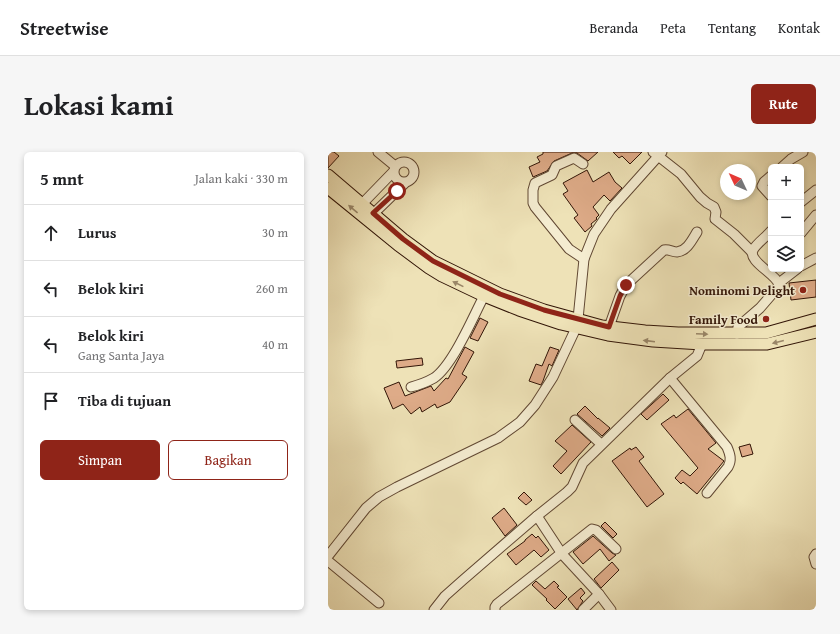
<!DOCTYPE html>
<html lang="id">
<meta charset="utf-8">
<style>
:root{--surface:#fff;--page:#f6f6f6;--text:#202124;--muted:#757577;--line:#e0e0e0;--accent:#8f2418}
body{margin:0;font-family:"Gentium Book Plus",serif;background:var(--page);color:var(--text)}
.controls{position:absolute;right:12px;top:12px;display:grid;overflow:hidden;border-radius:6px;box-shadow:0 2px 6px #0003}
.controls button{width:36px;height:36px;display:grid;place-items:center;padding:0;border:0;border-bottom:1px solid var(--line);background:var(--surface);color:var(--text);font:20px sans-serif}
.compass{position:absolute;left:392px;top:12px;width:36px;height:36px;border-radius:50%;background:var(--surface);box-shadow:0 2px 6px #0003;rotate:314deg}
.stop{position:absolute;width:12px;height:12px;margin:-9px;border:3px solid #8f2418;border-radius:50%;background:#fff}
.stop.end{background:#8f2418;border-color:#fff;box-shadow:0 1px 4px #0008}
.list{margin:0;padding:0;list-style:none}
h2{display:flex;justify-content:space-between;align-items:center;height:52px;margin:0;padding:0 16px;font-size:17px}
h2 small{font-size:13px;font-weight:400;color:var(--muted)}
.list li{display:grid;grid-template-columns:26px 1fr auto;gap:12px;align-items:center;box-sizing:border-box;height:56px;padding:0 16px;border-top:1px solid var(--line)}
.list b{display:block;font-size:15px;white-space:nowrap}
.list p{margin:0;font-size:13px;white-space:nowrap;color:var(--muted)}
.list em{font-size:13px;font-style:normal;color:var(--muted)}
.actions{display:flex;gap:8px;padding:12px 16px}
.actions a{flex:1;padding:9px 0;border:1px solid var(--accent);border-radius:6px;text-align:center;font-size:14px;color:var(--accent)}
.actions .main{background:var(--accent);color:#fff}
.icon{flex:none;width:22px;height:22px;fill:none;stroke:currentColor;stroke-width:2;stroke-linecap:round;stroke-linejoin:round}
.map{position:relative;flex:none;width:488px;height:458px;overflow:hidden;border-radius:6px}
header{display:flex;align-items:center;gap:24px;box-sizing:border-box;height:56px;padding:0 20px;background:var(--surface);border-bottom:1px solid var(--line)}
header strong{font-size:19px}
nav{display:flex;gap:22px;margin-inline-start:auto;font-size:14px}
.intro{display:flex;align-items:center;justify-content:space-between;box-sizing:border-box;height:96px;padding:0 24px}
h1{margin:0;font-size:28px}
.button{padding:10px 18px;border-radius:6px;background:var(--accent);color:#fff;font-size:14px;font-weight:700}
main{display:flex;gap:24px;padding:0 24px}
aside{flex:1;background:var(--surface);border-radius:6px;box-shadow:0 2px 6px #0003}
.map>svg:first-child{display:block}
</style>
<header>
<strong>Streetwise</strong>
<nav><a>Beranda</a><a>Peta</a><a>Tentang</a><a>Kontak</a></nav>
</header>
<div class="intro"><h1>Lokasi kami</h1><a class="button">Rute</a></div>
<main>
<aside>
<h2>5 mnt<small>Jalan kaki · 330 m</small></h2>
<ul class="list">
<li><svg class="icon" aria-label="ahead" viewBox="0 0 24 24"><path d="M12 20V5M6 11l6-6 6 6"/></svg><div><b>Lurus</b></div><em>30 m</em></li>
<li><svg class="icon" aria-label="left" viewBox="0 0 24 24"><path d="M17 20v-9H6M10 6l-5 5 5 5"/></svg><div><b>Belok kiri</b></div><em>260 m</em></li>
<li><svg class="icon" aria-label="left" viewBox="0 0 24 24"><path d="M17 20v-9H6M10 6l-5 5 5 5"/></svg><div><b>Belok kiri</b><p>Gang Santa Jaya</p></div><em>40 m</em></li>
<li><svg class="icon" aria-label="arrive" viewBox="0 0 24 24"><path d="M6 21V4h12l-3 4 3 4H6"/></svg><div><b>Tiba di tujuan</b></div></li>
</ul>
<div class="actions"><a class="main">Simpan</a><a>Bagikan</a></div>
</aside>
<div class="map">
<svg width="488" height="458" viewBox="0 0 488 458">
<rect width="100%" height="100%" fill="#eee2b7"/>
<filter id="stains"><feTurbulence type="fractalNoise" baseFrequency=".005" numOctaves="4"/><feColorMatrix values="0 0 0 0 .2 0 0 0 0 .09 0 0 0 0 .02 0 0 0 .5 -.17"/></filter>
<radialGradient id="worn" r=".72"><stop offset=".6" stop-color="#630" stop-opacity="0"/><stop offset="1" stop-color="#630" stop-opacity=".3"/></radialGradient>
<!-- building -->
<g fill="#deab88" stroke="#321507">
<polygon points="0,0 6,0 11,4 0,16"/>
<polygon points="215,0 270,0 260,9 249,1 244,1 226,9 219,19 205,25 201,15 212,10 209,5 215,2"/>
<polygon points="285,0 314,0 302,12 294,4 291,6"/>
<polygon points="259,18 265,30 281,20 287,30 294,36 282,49 276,43 265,55 271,63 268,66 269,67 263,72 264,74 257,80 246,66 250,63 235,42 240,39 235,31"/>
<polygon points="488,128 488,145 463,148 461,131"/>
<polygon points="152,166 160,170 150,189 142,186"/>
<polygon points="137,195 146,200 134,222 139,225 122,250 109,256 107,252 94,260 92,255 83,262 75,252 65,257 56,236 71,230 77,244 103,234 106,239 118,226 120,227"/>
<polygon points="222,195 231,198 224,214 221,212 215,229 213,233 201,229 208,212 214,214"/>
<polygon points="94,206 95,213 69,216 68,209"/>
<polygon points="335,242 341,248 319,268 313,262"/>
<polygon points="257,254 270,267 270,266 282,276 274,284 249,262"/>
<polygon points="360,257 388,291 380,297 396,309 369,342 355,330 353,332 347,326 354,318 362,324 370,316 333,272 346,263 348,266"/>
<polygon points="244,273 263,290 233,322 225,314 239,299 227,289"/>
<polygon points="422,292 425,302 414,305 411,295"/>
<polygon points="308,295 316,305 311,309 336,342 319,355 284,309 302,296 303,298"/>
<polygon points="196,340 204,348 198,353 190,346"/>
<polygon points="176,356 189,373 177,384 164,366"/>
<polygon points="277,370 289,382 285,386 273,374"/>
<polygon points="204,382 208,386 210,384 221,398 213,405 206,398 188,413 179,402 197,389 197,388"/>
<polygon points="265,384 284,401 288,403 281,409 272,397 255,412 245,400"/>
<polygon points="284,410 291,418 273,436 266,427"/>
<polygon points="208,429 217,437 226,429 231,434 229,435 239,445 227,457 218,448 219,447 204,433"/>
<polygon points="253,436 257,441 252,446 255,449 249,458 240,447"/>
</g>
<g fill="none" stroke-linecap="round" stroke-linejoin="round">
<defs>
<g id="minor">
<polyline points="50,0 67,14"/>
<polyline points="325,0 353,22 372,45 379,51 386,55 388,60 387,67 406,82 424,100"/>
<circle cx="76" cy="20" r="10"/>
<polyline points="255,12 246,6 228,14 224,23 207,31 205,38 205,51 207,55 241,97 256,107"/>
<polyline points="454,15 463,7 475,0"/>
<polyline points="443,24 436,30 434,34 443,44"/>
<polyline points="473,50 488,38"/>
<polyline points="34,52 65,20"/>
<polyline points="41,66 77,31"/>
<polyline points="473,81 488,63"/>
<polyline points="473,114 488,106"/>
<polyline points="451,131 469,117"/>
<polyline points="250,167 256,107 266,82 283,57 334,0"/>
<path d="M281 175 292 144 298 133 336 98C341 97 344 100 349 100 359 99 364 88 369 80"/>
<path d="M409 182 410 175 432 156 451 134C451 123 419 110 425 98 429 91 438 85 443 79"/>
<path d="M342 226 399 295C402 302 404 308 400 315L379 341"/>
<path d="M83 235C91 233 99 230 106 226 125 213 145 165 156 144"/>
<polyline points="247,268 273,292"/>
<polyline points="209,364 234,402 271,442 255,458"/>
<polyline points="488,402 486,405 488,412"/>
<polyline points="0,404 38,356 51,345 69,335 170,286 192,270 207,253 225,225 248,176"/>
<polyline points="0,409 51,451"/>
<polyline points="271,442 283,458"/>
<polyline points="106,458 117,444 135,428 209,364 239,340 244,335 255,311 342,226 369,204 374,192"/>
<polyline points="167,458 167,455 169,452 264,377 268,378 288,397"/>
</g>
<g id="major">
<polyline points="0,23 75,87 105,109 172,142 216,158 274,174 317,179 350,181 438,181 488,167"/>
<polyline points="0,36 70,93 101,116 114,124 156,144 191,158 233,172 280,183 325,189 374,192 439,192 488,180"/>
</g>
</defs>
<!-- minor casing -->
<use href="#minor" stroke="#614833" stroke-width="11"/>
<!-- major casing -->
<use href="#major" stroke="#321507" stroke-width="13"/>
<!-- minor -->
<use href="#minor" stroke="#f4ecd0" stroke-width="9"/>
<!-- major -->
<use href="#major" stroke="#eee2b7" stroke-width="11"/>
</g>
<!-- one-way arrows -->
<defs><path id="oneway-solid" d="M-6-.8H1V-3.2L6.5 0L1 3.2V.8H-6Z"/></defs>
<g fill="#998668">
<use href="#oneway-solid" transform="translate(25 57) rotate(-140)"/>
<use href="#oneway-solid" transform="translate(130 132) rotate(-154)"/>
<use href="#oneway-solid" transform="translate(374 182) rotate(2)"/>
<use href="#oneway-solid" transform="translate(321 189) rotate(-173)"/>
<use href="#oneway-solid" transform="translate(450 190) rotate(166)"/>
</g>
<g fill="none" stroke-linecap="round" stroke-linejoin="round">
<!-- route -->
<polyline stroke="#8f2418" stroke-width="5" points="69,39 45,61 75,87 105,109 172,142 216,158 281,175 292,144 298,133"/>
</g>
<!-- markers -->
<g fill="#8f2418" stroke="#f4ecd0" stroke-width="1.5">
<circle cx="475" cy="138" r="4"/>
<circle cx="438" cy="167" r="4"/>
</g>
<g text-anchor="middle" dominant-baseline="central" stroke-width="3" stroke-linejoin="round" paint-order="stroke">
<!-- poi labels -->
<g font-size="13" font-weight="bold" fill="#321507" stroke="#f4ecd0" text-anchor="end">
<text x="467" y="138">Nominomi Delight</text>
<text x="430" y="167">Family Food</text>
</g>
</g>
<rect width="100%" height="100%" filter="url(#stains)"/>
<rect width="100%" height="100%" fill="url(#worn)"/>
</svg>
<div class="controls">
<button>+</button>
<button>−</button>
<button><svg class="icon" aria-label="layers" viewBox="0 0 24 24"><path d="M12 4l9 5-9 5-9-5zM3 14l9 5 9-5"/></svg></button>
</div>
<svg class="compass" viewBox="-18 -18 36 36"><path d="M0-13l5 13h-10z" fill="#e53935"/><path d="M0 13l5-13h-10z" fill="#757577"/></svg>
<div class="stop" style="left:69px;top:39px"></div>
<div class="stop end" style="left:298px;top:133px"></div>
</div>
</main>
